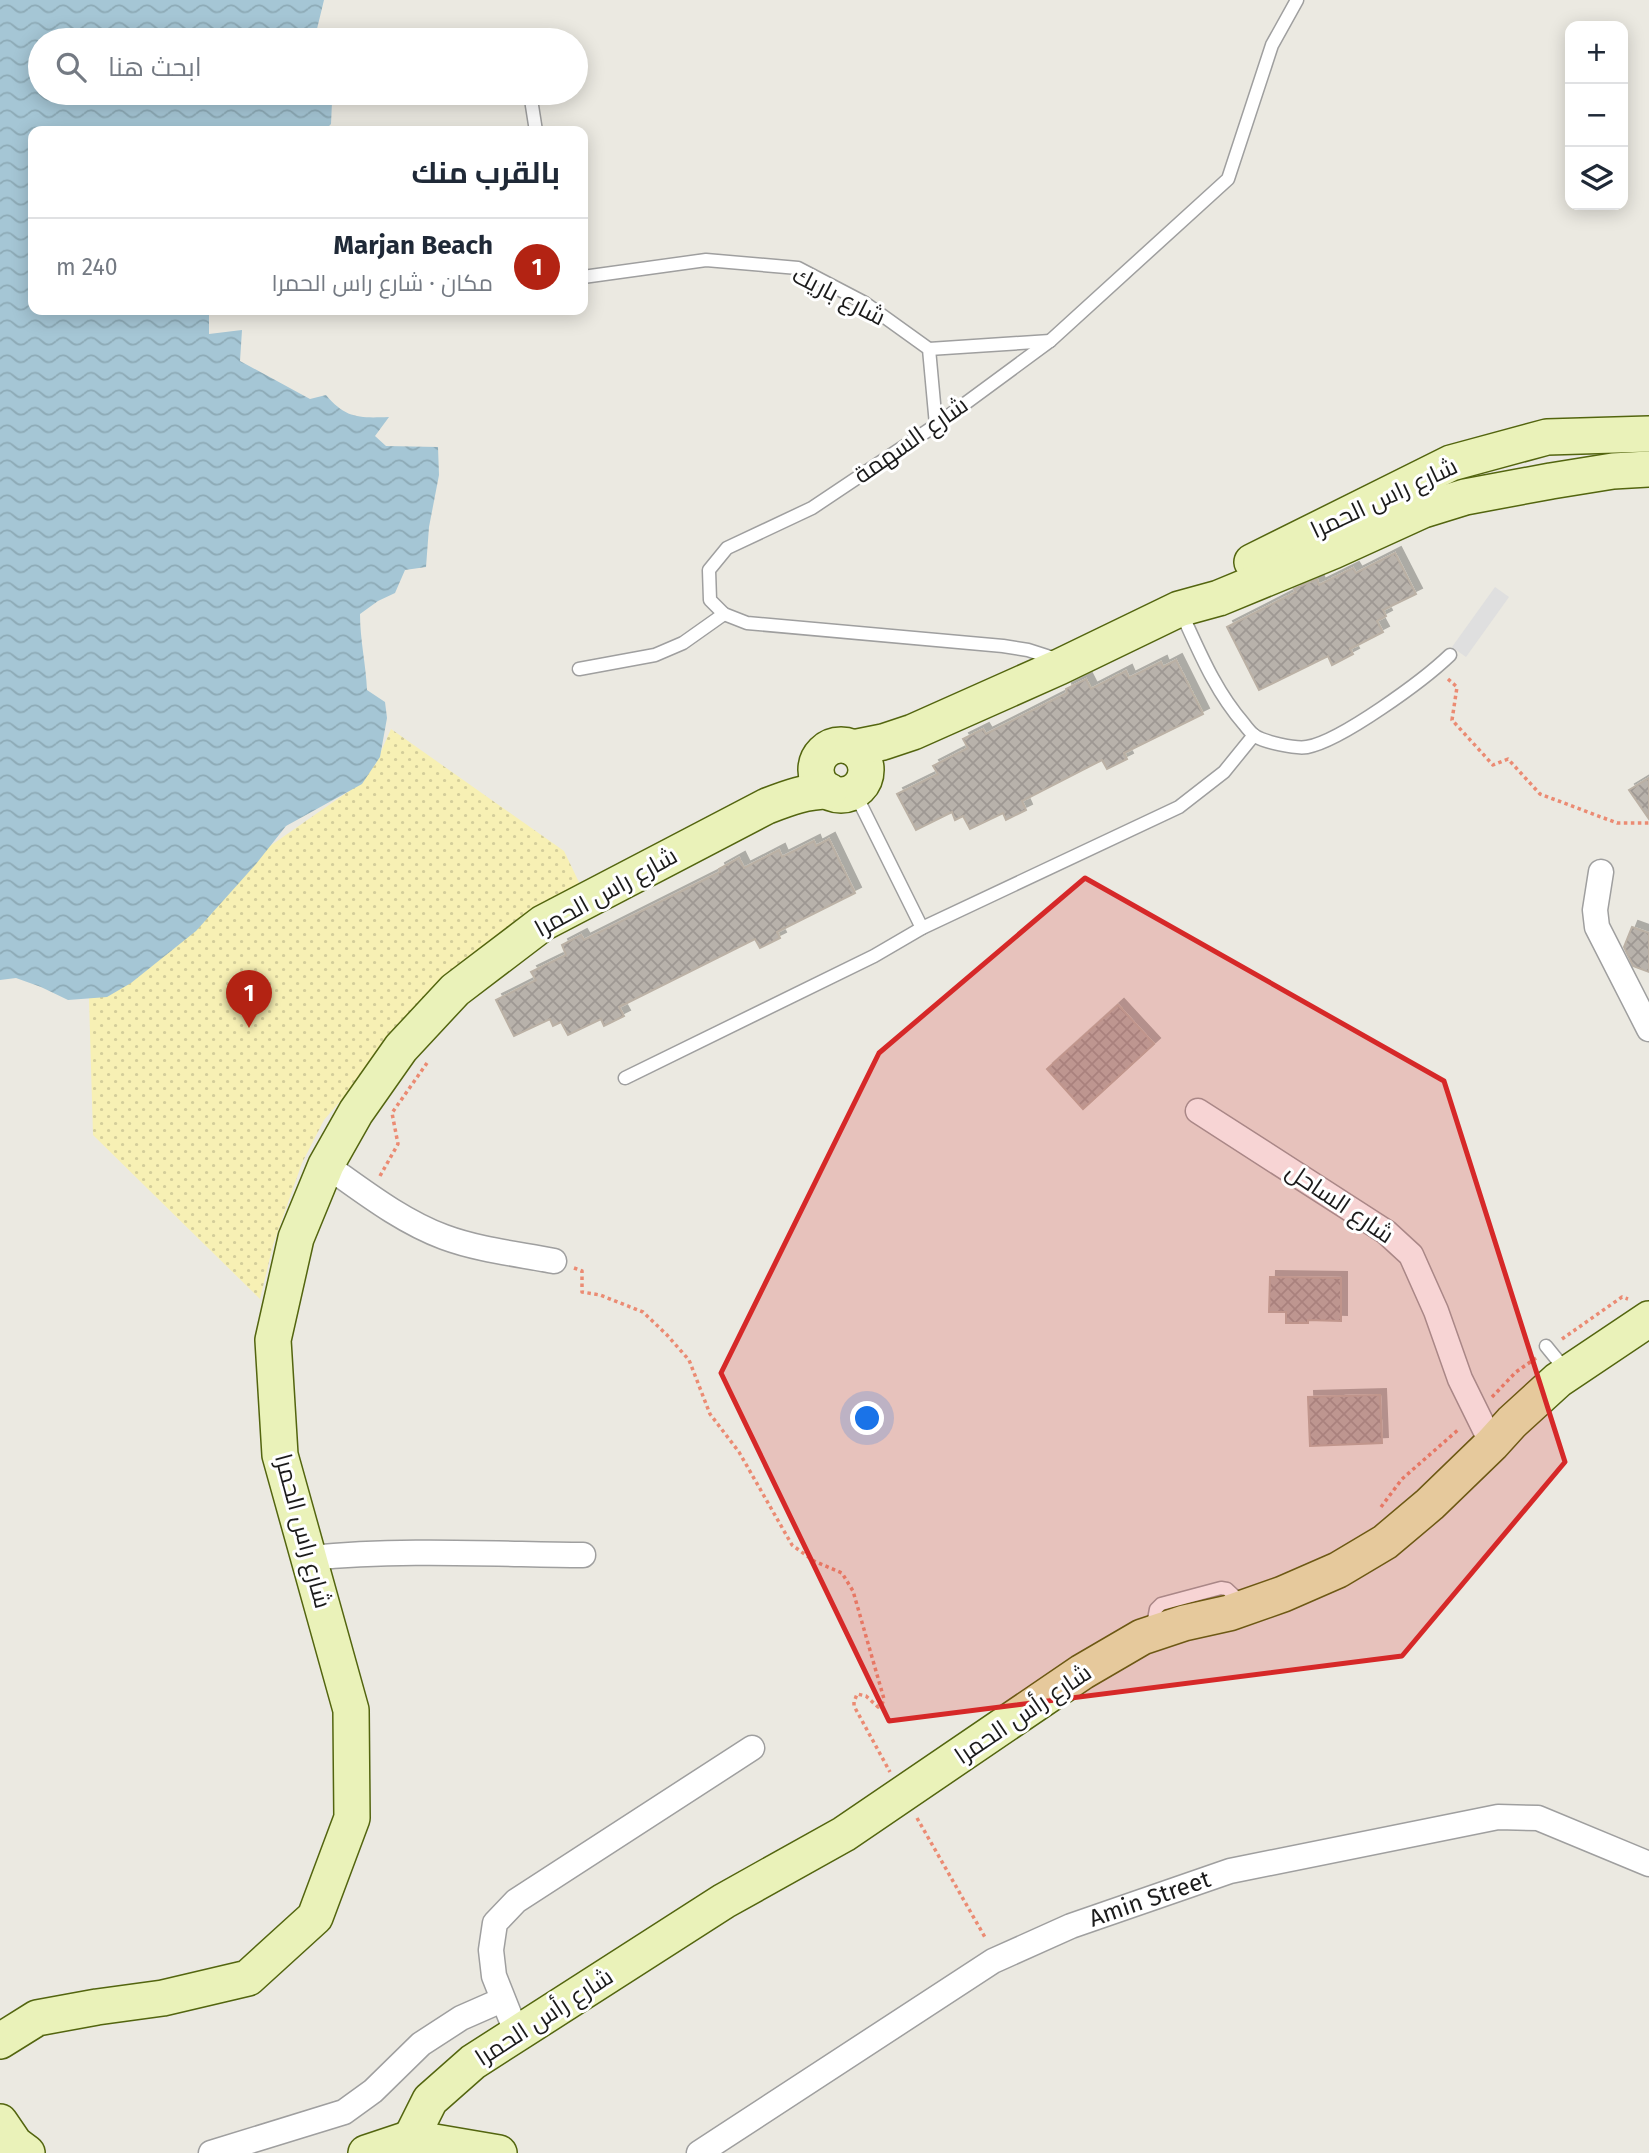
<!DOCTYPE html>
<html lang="ar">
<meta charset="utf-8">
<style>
:root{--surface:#fff;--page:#f6f6f7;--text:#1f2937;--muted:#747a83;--line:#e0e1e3;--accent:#b32313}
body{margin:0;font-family:"Fira Sans",Cairo,sans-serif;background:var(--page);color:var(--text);direction:rtl}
.controls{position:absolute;right:21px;top:21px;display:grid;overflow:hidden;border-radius:14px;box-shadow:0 4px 18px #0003}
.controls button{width:63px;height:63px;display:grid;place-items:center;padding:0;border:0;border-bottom:2px solid var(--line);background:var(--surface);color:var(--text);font:35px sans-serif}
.you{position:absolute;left:868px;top:1419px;width:24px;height:24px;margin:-18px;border:5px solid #fff;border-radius:50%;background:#1a73e8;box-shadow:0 0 0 10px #1a73e833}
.badge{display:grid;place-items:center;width:46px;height:46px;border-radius:50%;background:var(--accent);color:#fff;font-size:23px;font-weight:700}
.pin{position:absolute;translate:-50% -58px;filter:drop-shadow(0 2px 4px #0008)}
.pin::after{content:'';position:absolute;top:37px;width:24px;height:21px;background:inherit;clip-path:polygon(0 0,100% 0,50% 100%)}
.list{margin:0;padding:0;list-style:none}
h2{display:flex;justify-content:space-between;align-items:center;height:91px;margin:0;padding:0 28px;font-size:30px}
h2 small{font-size:23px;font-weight:400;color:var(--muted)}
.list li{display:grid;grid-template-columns:46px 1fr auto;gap:21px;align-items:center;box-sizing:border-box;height:98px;padding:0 28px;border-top:2px solid var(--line)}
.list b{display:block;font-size:26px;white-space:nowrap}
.list p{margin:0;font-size:23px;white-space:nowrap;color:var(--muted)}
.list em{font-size:23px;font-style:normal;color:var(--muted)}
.icon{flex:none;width:38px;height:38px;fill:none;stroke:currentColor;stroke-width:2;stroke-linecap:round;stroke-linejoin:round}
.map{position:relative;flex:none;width:1649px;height:2153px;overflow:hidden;direction:ltr}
.search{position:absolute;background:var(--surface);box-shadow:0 4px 18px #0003;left:28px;top:28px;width:560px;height:77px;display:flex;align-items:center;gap:18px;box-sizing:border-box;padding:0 24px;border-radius:38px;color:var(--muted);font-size:26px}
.panel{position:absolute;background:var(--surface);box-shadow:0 4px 18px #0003;left:28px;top:126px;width:560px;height:189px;border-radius:14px;direction:rtl}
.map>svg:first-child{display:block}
</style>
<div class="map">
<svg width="1649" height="2153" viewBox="0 0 1649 2153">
<defs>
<pattern id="sand-dots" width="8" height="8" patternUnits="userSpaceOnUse" patternTransform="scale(1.75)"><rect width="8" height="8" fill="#f7f0b4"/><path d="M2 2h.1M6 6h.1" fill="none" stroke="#d3cd9a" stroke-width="1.8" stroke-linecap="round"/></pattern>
<pattern id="water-waves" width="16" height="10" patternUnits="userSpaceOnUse" patternTransform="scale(1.75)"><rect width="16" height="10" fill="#a5c6d5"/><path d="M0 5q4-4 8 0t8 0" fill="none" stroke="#8daab6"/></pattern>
<pattern id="building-cross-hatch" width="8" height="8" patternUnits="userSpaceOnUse" patternTransform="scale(1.75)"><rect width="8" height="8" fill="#b8b2ab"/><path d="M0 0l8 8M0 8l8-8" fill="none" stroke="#9e9893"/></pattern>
<filter id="shadow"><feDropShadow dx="6" dy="-6" stdDeviation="0" flood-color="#0004"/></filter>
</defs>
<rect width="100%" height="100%" fill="#ebe9e1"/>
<!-- sand -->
<polygon fill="url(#sand-dots)" points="391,729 564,851 586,897 378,1057 324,1120 302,1163 273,1245 260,1299 93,1135 89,998 171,951 270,846 349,791 375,765"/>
<!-- parking -->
<polygon fill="#dfdfdf" points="1495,587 1509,597 1466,657 1452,647"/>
<!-- water -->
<path fill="url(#water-waves)" d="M0 0H324L316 33 323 40H40V93H337L332 102 331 124 324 131H33V310H212L209 314V334L242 330 240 361 310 399 326 395C346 419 360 418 389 417L375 436 386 446 438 447 439 475 429 527 426 567 405 570 395 593 378 601 360 614C360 640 366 665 367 690L385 702 387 718 380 757 362 784 286 826 256 864 196 931 131 983 107 997 68 1000 41 987 16 978 0 980Z"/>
<!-- building -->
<g fill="url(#building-cross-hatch)" stroke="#bbb1a5" stroke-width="2" filter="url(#shadow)">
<polygon points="1395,553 1416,594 1383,610 1386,616 1377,621 1383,632 1350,649 1353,654 1332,665 1328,656 1259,690 1227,627 1296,592 1294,589 1317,579 1319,585 1353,568 1356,573"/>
<polygon points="1176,660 1203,714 1124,753 1127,759 1107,769 1102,760 1022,801 1026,810 1006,820 1003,813 970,829 963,816 955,820 952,812 916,830 897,794 938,774 933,766 968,748 963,739 983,729 986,734 1067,693 1066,689 1086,679 1091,689 1126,671 1129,678 1161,662 1163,667"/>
<polygon points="1649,778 1649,819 1629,790"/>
<polygon points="829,839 855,893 777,932 780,938 760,948 755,939 619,1007 624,1016 604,1026 601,1019 568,1035 561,1022 553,1026 550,1019 514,1036 496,1000 536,980 531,972 566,955 562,945 581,935 584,940 720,872 719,869 739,858 744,868 779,850 782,857 814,841 816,846"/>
<polygon points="1632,927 1649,933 1649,972 1633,966 1624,947"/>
<polygon points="1118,1005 1154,1044 1083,1109 1047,1069"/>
<polygon points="1270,1277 1341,1278 1341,1321 1308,1320 1308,1323 1286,1323 1286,1312 1269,1312"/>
<polygon points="1380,1395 1382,1443 1310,1446 1308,1397"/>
</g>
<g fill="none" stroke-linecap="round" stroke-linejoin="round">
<defs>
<g id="lane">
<polyline points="530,93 536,131"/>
<polyline points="583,277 706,260 798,268 865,303 929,349 936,425"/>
<polyline points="929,349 1050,341"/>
<path d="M1181 612C1199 651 1215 691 1244 724 1247 728 1251 733 1255 736 1265 742 1295 749 1307 747 1341 741 1424 680 1450 655"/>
<polyline points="1056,659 1028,650 1003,646 747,623 724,614 710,600 709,570 727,548 812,508 936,425 1050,341 1228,179 1272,45 1297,0"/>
<polyline points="579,669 655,655 683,643 724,614"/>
<polyline points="854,791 922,928"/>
<polyline points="625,1078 874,956 922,928 1179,807 1224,772 1254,735"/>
<polyline points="1546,1346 1568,1373"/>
<polyline points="1152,1630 1156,1609 1161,1604 1221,1588 1227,1589 1242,1603"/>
</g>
<g id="street">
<polyline points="1601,872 1595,910 1597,927 1649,1029"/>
<polyline points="1198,1111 1386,1232 1411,1255 1436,1311 1460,1379 1492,1444"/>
<path d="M326 1165C363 1191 401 1221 444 1237 479 1250 518 1254 554 1261"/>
<path d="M310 1558C401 1549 491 1554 583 1555"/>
<polyline points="517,2034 494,1976 491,1950 495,1923 516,1901 752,1748"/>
<polyline points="211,2153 344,2112 373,2091 421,2044 461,2018 502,2000"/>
<path id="s1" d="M699 2153 993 1961 1071 1926 1230 1871 1498 1817 1538 1818 1649 1864"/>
</g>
<g id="secondary">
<polyline points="1252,562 1451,463 1547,437 1649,434"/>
<circle cx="841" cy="770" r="25"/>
<polyline points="853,748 883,742 913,732 1059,667 1179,609 1219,598 1333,551 1423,510 1465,497 1551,481 1613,471 1649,469"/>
<path d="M0 2041 37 2018 97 2007 163 1998 248 1978 315 1917 352 1818 351 1710 280 1455 273 1340 296 1238 326 1165 356 1112 401 1048 455 990 543 923 767 806C788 798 806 791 829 791"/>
<polyline points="0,2122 15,2144 27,2153"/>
<polyline points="411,2138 430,2100 473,2062 724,1901 844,1834 1082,1672 1142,1637 1184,1623 1229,1613 1283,1594 1338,1570 1385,1542 1430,1504 1492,1444 1512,1422 1558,1380 1649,1319"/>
<polyline points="366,2153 411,2138 499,2153"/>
</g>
</defs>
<!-- lane casing -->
<use href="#lane" stroke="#9f9f9f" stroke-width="15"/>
<!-- street casing -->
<use href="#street" stroke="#9f9f9f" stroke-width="27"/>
<!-- secondary casing -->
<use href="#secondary" stroke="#53650f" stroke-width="38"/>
<!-- path -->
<g stroke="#eb8b73" stroke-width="3.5" stroke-dasharray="3.5 3.5" stroke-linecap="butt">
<polyline points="1448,679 1457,687 1452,720 1493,765 1508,759 1540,794 1617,823 1649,823"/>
<polyline points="380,1176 398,1144 392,1113 427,1063"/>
<polyline points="574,1268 582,1271 582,1292 600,1295 643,1312 667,1335 689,1360 710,1414 739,1452 792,1545 814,1561 842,1573 853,1591 884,1699 882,1704 878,1707 866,1696 857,1694 854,1702 854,1706 890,1772"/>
<polyline points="1562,1339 1622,1297 1628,1299"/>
<polyline points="1492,1397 1516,1372 1536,1358"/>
<polyline points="1381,1507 1402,1479 1459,1429"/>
<polyline points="917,1818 986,1939"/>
</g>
<!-- lane -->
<use href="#lane" stroke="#fff" stroke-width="12"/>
<!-- street -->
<use href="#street" stroke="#fff" stroke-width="24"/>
<!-- secondary -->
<use href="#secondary" stroke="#eaf2b9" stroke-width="35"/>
</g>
<!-- marked area -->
<path fill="#d62828" fill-opacity="0.2" stroke="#d62828" stroke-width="5" stroke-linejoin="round" d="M1085 878 1444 1081 1565 1462 1402 1656 889 1721 721 1373 879 1053Z"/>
<g text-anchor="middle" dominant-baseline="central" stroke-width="6" stroke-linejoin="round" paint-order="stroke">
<!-- street labels -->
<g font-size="24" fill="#1b1b1b" stroke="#fff">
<text transform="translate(839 296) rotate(27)">شارع باريك</text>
<text transform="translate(911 440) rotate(-35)">شارع السهمة</text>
<text transform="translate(1384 498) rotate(-25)">شارع راس الحمرا</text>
<text transform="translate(606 892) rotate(-29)">شارع راس الحمرا</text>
<text transform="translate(1340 1203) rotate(34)">شارع الساحل</text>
<text transform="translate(303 1531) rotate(75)">شارع راس الحمرا</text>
<text transform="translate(1023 1714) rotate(-34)">شارع رأس الحمرا</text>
<text stroke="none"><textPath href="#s1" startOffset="520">Amin Street</textPath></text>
<text transform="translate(544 2017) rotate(-33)">شارع رأس الحمرا</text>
</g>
</g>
</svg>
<div class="controls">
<button>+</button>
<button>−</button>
<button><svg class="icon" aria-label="layers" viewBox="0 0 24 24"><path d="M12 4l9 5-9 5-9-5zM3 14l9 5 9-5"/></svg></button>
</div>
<div class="you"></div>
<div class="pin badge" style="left:249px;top:1028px">1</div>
<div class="search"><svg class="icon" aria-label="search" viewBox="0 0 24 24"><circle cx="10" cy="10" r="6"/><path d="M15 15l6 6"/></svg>ابحث هنا</div>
<section class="panel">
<h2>بالقرب منك<small></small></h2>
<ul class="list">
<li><span class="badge">1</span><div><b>Marjan Beach</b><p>مكان · شارع راس الحمرا</p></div><em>240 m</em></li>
</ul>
</section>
</div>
